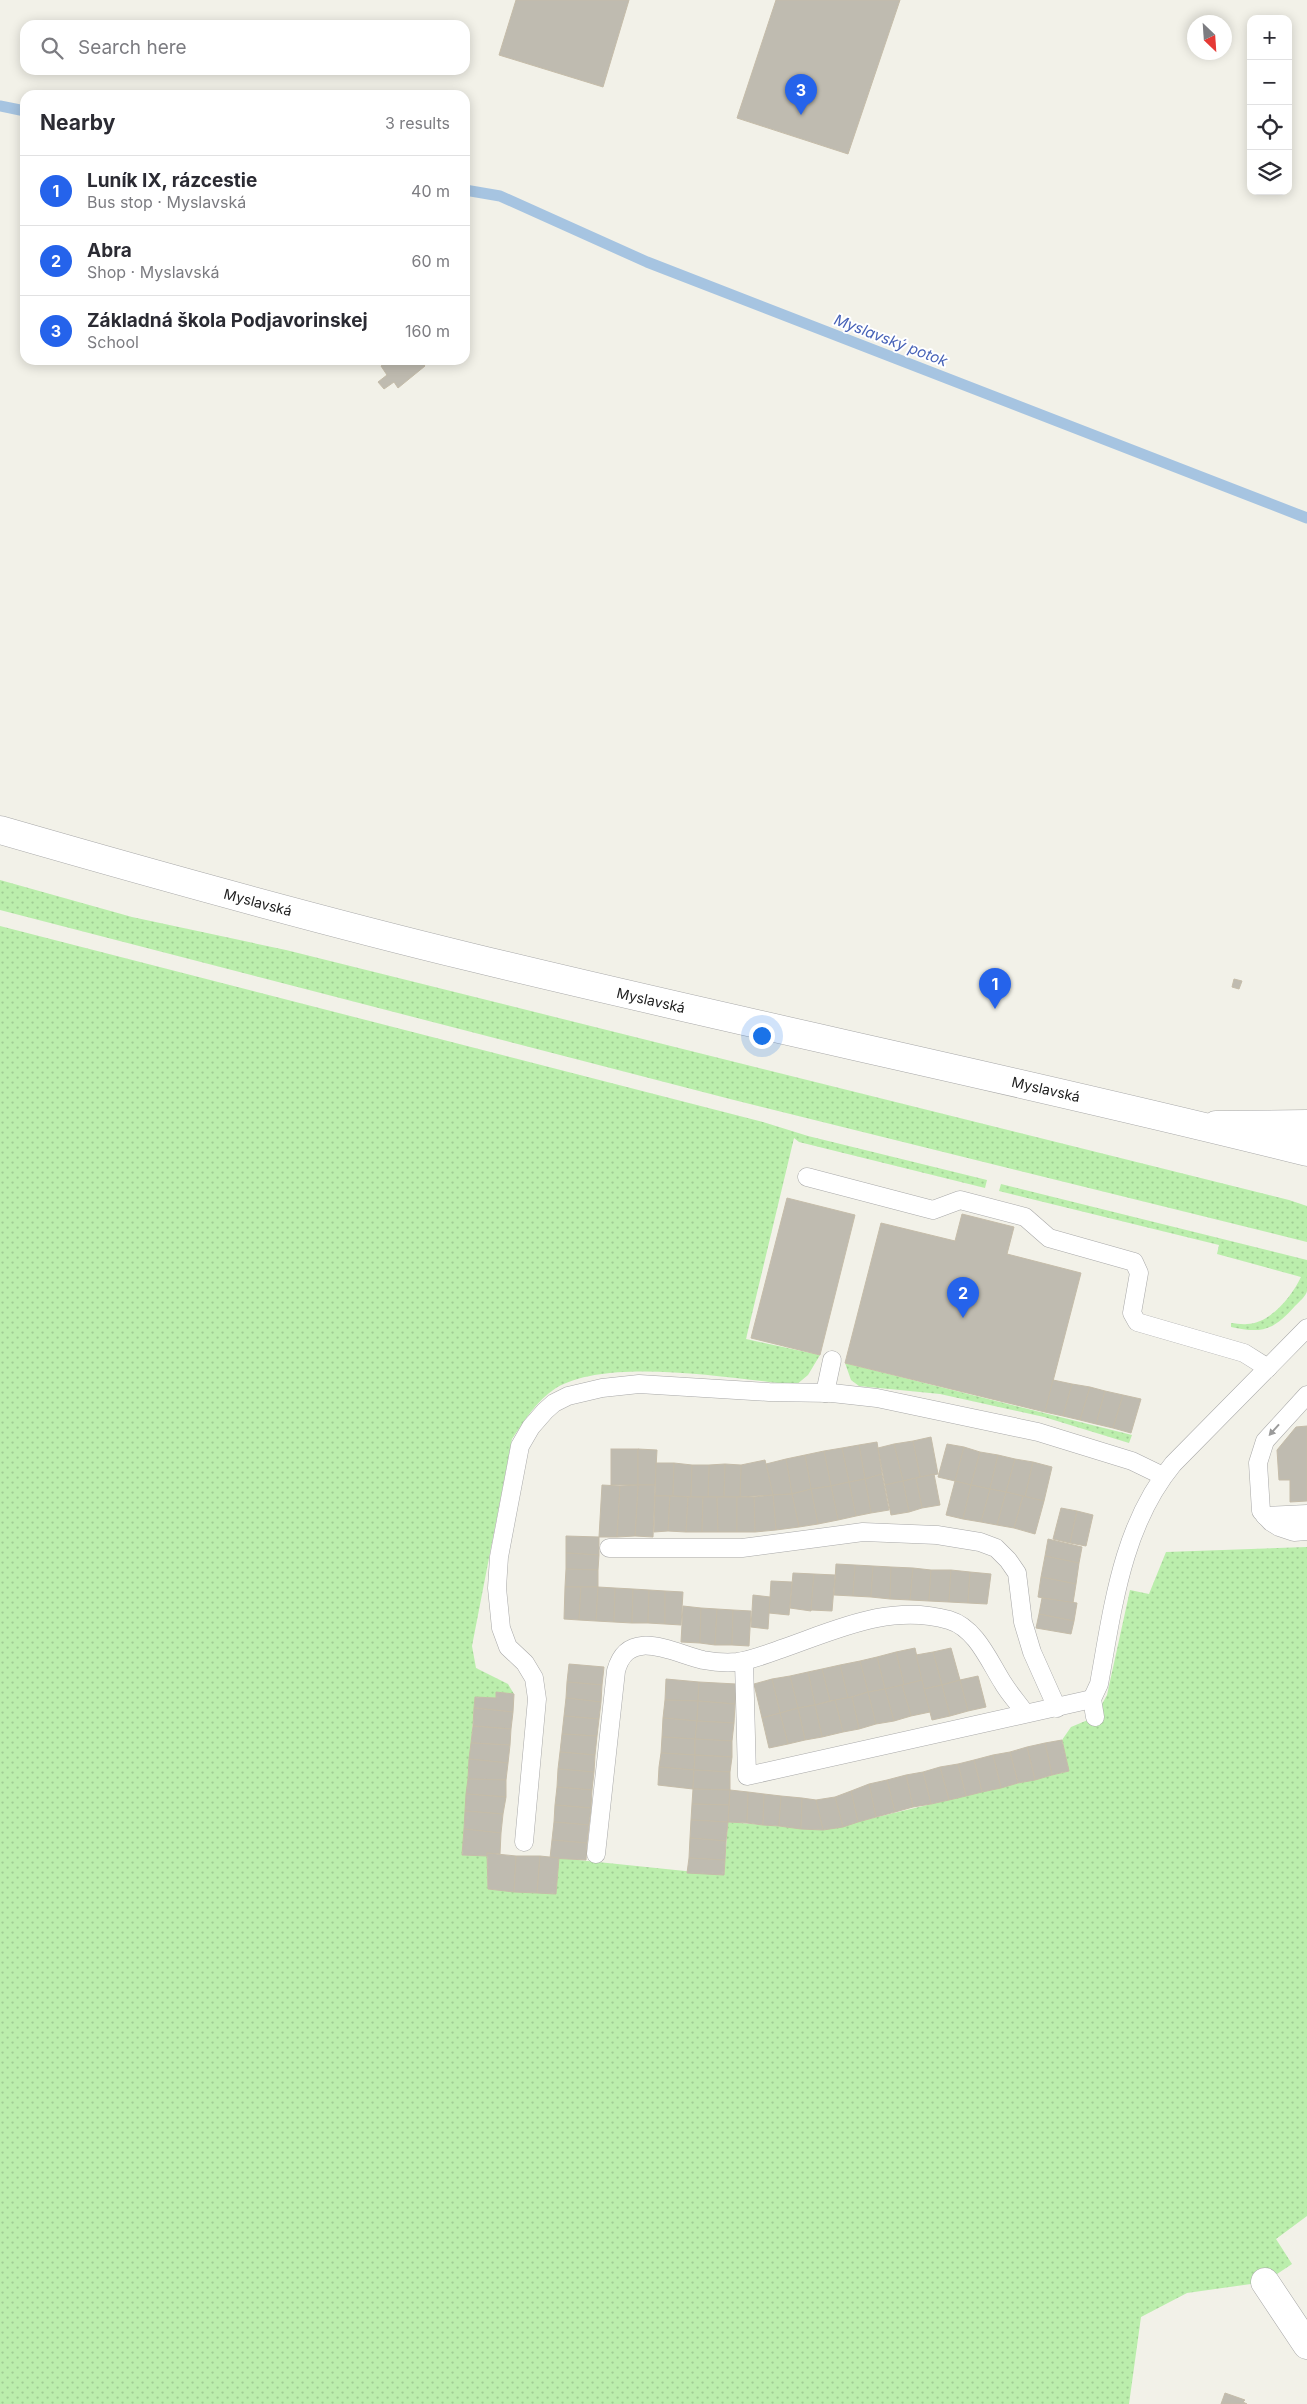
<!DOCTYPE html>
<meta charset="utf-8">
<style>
:root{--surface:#fff;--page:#f7f7f7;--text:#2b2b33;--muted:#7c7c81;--line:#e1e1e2;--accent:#2563eb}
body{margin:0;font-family:Inter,sans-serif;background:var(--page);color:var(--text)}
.controls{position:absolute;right:15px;top:15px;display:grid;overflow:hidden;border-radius:10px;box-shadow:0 2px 12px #0003}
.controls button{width:45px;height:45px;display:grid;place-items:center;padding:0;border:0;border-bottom:1px solid var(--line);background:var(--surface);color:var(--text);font:25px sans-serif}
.compass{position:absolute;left:1187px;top:15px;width:45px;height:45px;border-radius:50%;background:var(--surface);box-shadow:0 2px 12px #0003;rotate:155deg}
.you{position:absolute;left:761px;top:1035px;width:18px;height:18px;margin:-12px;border:4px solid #fff;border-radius:50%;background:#1a73e8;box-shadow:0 0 0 8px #1a73e833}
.badge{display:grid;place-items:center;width:32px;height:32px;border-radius:50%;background:var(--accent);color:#fff;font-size:16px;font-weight:700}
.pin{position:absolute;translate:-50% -41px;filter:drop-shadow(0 1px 2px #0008)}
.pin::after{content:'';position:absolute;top:26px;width:18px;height:15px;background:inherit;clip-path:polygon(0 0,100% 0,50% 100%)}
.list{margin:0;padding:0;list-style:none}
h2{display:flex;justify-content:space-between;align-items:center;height:65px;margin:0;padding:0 20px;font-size:21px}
h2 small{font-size:16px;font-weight:400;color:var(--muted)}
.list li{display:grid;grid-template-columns:32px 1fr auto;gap:15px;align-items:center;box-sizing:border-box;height:70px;padding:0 20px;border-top:1px solid var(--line)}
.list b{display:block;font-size:19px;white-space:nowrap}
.list p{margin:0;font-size:16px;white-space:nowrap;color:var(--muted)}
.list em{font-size:16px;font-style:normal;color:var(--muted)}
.icon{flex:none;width:28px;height:28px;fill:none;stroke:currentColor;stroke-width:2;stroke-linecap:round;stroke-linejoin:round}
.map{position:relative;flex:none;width:1307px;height:2404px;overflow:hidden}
.search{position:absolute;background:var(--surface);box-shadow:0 2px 12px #0003;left:20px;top:20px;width:450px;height:55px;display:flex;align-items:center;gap:12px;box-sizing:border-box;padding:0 18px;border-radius:15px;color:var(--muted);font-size:19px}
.panel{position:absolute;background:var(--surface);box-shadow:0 2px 12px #0003;left:20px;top:90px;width:450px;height:275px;border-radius:15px}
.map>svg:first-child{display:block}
</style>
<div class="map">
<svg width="1307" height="2404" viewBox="0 0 1307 2404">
<defs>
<pattern id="grass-dots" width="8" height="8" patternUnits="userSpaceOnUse" patternTransform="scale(1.25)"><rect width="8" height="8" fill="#bbeeac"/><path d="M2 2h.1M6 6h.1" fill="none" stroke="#a0cc94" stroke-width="1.8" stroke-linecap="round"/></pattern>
</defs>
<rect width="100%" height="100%" fill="#f2f1e8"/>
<!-- grass -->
<g fill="url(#grass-dots)">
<polygon points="0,880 132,917 286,950 1289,1200 1307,1206 1307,1242 730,1099 0,910"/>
<path d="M0 926 763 1122 808 1136 987 1180 985 1188 799 1142 794 1138 746 1339 820 1355 808 1375 796 1385C735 1379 609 1356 556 1388 537 1400 524 1421 512 1439L472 1646 476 1668 508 1684 514 1694 496 1692V1698L475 1697 462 1855 487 1856 488 1889 556 1894 559 1858 724 1875 728 1822 823 1830 1069 1771 1062 1740 1071 1727 1095 1717 1107 1695 1130 1590 1149 1594 1166 1552 1307 1547V2216L1276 2239 1292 2264 1265 2282 1187 2293 1141 2317 1129 2404H0Z"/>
<path d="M1001 1184 1307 1260C1307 1269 1307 1282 1307 1291 1306 1296 1299 1302 1295 1306 1274 1330 1262 1334 1231 1327V1323C1236 1323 1242 1325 1247 1324 1271 1323 1292 1296 1301 1277L1217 1254 1219 1245 999 1191Z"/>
<polygon points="845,1363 1132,1435 1129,1443 1044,1417 940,1394 859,1386 851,1380"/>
</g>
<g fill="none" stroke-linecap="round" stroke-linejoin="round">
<!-- stream -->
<g stroke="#a6c4e1" stroke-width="11">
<polyline points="0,106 25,111"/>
<polyline points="465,190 500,196 647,262 1307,518"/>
</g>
</g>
<!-- building -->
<g fill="#bfbbb0" stroke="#c5bca9">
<polygon points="516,0 629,0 603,87 499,55"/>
<polygon points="776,0 900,0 848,154 737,118"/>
<polygon points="389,360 420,360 425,366 398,388 394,382 384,389 378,382 387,375 381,366"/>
<polygon points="1234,979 1242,981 1239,989 1232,987"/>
<polygon points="787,1198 855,1215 820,1355 751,1338"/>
<polygon points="962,1214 1014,1227 1007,1254 1081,1273 1045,1412 845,1363 881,1223 955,1241"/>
<polygon points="1053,1380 1072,1384 1063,1416 1045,1412"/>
<polygon points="1072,1384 1090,1387 1080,1420 1063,1416"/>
<polygon points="1090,1387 1105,1391 1096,1424 1080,1420"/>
<polygon points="1105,1391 1123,1395 1113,1428 1096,1424"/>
<polygon points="1123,1395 1141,1399 1131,1433 1113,1428"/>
<polygon points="1307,1426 1307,1501 1290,1502 1290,1480 1279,1480 1277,1450 1296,1427"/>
<polygon points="931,1437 938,1474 920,1477 913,1441"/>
<polygon points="913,1441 920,1477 903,1481 894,1444"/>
<polygon points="877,1442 882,1474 865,1479 859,1445"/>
<polygon points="894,1444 903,1481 885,1485 878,1448"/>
<polygon points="947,1444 964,1447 955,1481 938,1477"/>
<polygon points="859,1445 865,1479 849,1482 842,1448"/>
<polygon points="964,1447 980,1452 971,1485 955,1481"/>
<polygon points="842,1448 849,1482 831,1486 824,1451"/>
<rect x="611" y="1449" width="27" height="36"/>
<polygon points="638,1449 657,1450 655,1485 638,1485"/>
<polygon points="824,1451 831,1486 811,1489 805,1455"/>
<polygon points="980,1452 998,1455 990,1489 971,1485"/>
<polygon points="805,1455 811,1489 792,1494 786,1459"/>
<polygon points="998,1455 1015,1459 1006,1492 990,1489"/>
<polygon points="786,1459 792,1494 773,1495 766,1464"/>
<polygon points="1015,1459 1033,1462 1025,1497 1006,1492"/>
<polygon points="765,1460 773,1495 740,1497 741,1465"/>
<polygon points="1033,1462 1052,1467 1044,1501 1025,1497"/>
<polygon points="656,1463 674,1463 673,1496 655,1496"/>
<polygon points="674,1463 692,1465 691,1497 673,1496"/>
<polygon points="725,1464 724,1497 708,1497 709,1465"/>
<polygon points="725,1464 741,1465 740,1497 724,1497"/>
<polygon points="692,1465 709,1465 708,1497 691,1497"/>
<polygon points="882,1474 889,1510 871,1513 865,1479"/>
<polygon points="934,1474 940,1505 922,1508 916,1478"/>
<polygon points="916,1478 922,1508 909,1512 903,1481"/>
<polygon points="865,1479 871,1513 856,1516 849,1482"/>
<polygon points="903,1481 909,1512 891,1515 885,1485"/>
<polygon points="955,1481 971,1485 963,1519 946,1515"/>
<polygon points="849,1482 856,1516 838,1520 831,1486"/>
<polygon points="602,1485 620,1486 617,1537 599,1537"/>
<polygon points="638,1485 655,1485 653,1537 635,1536"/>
<polygon points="638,1485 635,1536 617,1537 620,1486"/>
<polygon points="971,1485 990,1489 981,1522 963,1519"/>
<polygon points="831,1486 838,1520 818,1524 811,1489"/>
<polygon points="811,1489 818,1524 799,1527 792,1494"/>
<polygon points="990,1489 1006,1492 997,1525 981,1522"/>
<polygon points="1006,1492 1023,1496 1014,1528 997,1525"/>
<polygon points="792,1494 799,1527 776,1530 773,1495"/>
<polygon points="773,1495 776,1530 755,1532 754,1497"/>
<polygon points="655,1496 670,1496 668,1531 654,1532"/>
<polygon points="670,1496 688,1497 686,1532 668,1531"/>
<polygon points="1023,1496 1044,1501 1035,1534 1014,1528"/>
<polygon points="688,1497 703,1497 702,1532 686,1532"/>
<polygon points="703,1497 717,1497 718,1532 702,1532"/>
<polygon points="717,1497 737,1497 737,1532 718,1532"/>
<polygon points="737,1497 754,1497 755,1532 737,1532"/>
<polygon points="1061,1508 1077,1511 1070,1543 1053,1539"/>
<polygon points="1077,1511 1093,1515 1086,1546 1070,1543"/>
<polygon points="566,1536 599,1537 599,1555 566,1553"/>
<polygon points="1048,1539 1082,1547 1079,1563 1045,1556"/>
<polygon points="566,1553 599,1555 598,1570 566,1569"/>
<polygon points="1045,1556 1079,1563 1076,1584 1041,1577"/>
<polygon points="836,1564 855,1565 853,1596 834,1595"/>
<polygon points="855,1565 873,1566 871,1597 853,1596"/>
<polygon points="873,1566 891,1567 890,1599 871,1597"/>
<polygon points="891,1567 913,1568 910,1600 890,1599"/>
<polygon points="913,1568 931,1570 929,1601 910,1600"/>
<polygon points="566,1569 598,1570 598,1587 565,1587"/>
<polygon points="931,1570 951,1570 949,1602 929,1601"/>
<polygon points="951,1570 970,1572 968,1603 949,1602"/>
<polygon points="970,1572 991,1574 987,1604 968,1603"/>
<polygon points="793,1573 814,1574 811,1611 790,1608"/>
<polygon points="814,1574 835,1575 832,1611 811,1610"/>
<polygon points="1041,1577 1076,1584 1073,1603 1038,1597"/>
<polygon points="771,1581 792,1582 789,1615 769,1613"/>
<polygon points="565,1587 581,1587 579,1620 564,1619"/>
<polygon points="581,1587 598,1587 596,1621 579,1620"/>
<polygon points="598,1587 615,1588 614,1622 596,1621"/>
<polygon points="615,1588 633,1589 632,1623 614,1622"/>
<polygon points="633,1589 649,1590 648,1623 632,1623"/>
<polygon points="649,1590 665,1591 665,1624 648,1623"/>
<polygon points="665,1591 683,1592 681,1625 665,1624"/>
<polygon points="753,1595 770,1597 768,1629 751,1627"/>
<polygon points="1042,1598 1077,1603 1074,1621 1039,1614"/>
<polygon points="683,1606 701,1608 700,1643 681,1642"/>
<polygon points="701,1608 717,1609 715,1645 700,1643"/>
<polygon points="717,1609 733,1610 732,1645 715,1645"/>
<polygon points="733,1610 751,1611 749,1646 732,1645"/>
<polygon points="1039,1614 1074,1621 1071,1634 1036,1628"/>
<polygon points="915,1648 922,1680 904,1685 896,1652"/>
<polygon points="951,1648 960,1680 942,1685 933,1652"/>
<polygon points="896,1652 904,1685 885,1689 877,1657"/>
<polygon points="933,1652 942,1685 924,1689 916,1655"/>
<polygon points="877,1657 885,1689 868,1692 860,1661"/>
<polygon points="860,1661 868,1692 848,1698 840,1665"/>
<polygon points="569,1664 604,1667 602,1685 567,1682"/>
<polygon points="840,1665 848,1698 830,1701 822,1669"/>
<polygon points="822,1669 830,1701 815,1705 808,1672"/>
<polygon points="808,1672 815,1705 798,1708 790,1676"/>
<polygon points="790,1676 798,1708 780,1713 772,1679"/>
<polygon points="978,1676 986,1707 968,1711 960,1680"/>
<polygon points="666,1679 699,1682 698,1701 665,1700"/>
<polygon points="772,1679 780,1713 762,1718 754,1684"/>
<polygon points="922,1680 930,1712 911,1716 902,1685"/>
<polygon points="960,1680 968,1711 950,1716 942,1685"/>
<polygon points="567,1682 602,1685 601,1702 566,1698"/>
<polygon points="699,1682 736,1684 735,1704 698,1701"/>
<polygon points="902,1685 911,1716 894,1721 885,1689"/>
<polygon points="942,1685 950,1716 932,1720 924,1689"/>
<polygon points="885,1689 894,1721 876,1724 868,1692"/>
<polygon points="496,1692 514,1694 513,1712 474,1708 475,1697 496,1698"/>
<polygon points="868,1692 876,1724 859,1729 852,1697"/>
<polygon points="852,1697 859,1729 843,1732 835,1700"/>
<polygon points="566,1698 601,1702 599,1719 564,1716"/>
<polygon points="665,1700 698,1701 697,1721 663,1718"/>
<polygon points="835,1700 843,1732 822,1737 815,1705"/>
<polygon points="698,1701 735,1704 734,1723 697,1721"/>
<polygon points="815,1705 822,1737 805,1740 798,1708"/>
<polygon points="474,1708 513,1712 511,1729 473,1726"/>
<polygon points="798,1708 805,1740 788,1744 780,1713"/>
<polygon points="780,1713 788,1744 769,1748 762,1718"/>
<polygon points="564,1716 599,1719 597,1736 562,1734"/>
<polygon points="663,1718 697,1721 695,1739 662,1737"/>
<polygon points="697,1721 734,1723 732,1741 695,1739"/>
<polygon points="473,1726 511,1729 510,1745 471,1743"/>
<polygon points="562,1734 597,1736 595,1755 560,1752"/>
<polygon points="662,1737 695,1739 695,1755 661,1753"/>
<polygon points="695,1739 732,1741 732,1757 695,1755"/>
<polygon points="1062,1740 1069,1771 1052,1775 1045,1743"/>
<polygon points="471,1743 510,1745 508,1763 469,1759"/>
<polygon points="1045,1743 1052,1775 1035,1780 1027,1747"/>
<polygon points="1027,1747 1035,1780 1018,1783 1010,1752"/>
<polygon points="560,1752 595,1755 594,1772 558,1769"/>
<polygon points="1010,1752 1018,1783 1001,1788 993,1755"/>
<polygon points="661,1753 695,1755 694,1770 659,1767"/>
<polygon points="695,1755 732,1757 730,1772 694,1770"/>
<polygon points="993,1755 1001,1788 982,1792 974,1760"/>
<polygon points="469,1759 508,1763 506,1780 468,1779"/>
<polygon points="974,1760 982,1792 966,1796 958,1764"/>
<polygon points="958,1764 966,1796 949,1800 940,1767"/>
<polygon points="659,1767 694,1770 693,1789 658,1785"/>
<polygon points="940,1767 949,1800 931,1804 923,1772"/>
<polygon points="558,1769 594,1772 592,1790 557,1787"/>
<polygon points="694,1770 730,1772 730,1790 693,1789"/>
<polygon points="923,1772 931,1804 913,1807 906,1775"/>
<polygon points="906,1775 913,1807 895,1812 887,1780"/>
<polygon points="468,1779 506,1780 506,1797 466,1794"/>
<polygon points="887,1780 895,1812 876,1817 869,1784"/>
<polygon points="869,1784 876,1817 858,1822 851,1791"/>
<polygon points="557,1787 592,1790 591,1808 555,1805"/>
<polygon points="693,1789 730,1790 729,1805 692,1804"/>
<polygon points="730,1790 748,1792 747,1823 728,1822"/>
<polygon points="851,1791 858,1822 843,1827 835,1797"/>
<polygon points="748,1792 764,1794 763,1825 747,1823"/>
<polygon points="466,1794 506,1797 503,1814 465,1811"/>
<polygon points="764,1794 781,1796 779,1826 763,1825"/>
<polygon points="781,1796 802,1798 801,1829 779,1826"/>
<polygon points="835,1797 843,1827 823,1830 816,1800"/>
<polygon points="802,1798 816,1800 823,1830 801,1829"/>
<polygon points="692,1804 729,1805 728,1822 691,1820"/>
<polygon points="555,1805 591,1808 589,1825 554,1822"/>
<polygon points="465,1811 503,1814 501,1833 464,1829"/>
<polygon points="691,1820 728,1822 726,1841 690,1838"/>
<polygon points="554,1822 589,1825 587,1843 552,1840"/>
<polygon points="464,1829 501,1833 500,1854 487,1853 487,1856 462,1855"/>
<polygon points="690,1838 726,1841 725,1860 689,1858"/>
<polygon points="552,1840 587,1843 586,1860 550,1858"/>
<polygon points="487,1853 516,1856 514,1892 488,1889"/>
<polygon points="516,1856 540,1856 537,1893 514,1892"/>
<polygon points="540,1856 559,1858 556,1894 537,1893"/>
<polygon points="689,1858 725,1860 724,1875 687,1873"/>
<polygon points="1225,2393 1245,2400 1243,2402 1247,2404 1221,2404"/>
</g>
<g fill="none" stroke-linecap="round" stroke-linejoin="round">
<defs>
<g id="service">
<polyline points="807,1177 933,1210 960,1200 1025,1217 1049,1238 1134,1262 1139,1273 1132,1313 1137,1322 1244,1353 1268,1368"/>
<polyline points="825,1393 832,1360"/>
<polyline points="1307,1395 1265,1441 1258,1463 1261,1511 1271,1522 1279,1527 1294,1532 1307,1531"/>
<polyline points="1265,1516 1307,1514"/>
<polyline points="609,1548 742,1548 863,1532 937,1535 980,1542 996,1548 1008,1560 1017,1573 1023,1622 1032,1652 1057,1708"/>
<polyline points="744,1661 747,1776 1092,1699"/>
<path d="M1095 1717 1092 1699 1099 1684C1113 1607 1122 1526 1173 1464L1307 1328"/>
<polyline points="524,1842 537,1699 534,1678 525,1663 508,1647 501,1628 497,1588 499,1557 520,1446 531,1427 545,1411 554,1403 568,1396 602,1388 639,1384 769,1392 832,1393 877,1398 1038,1432 1132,1461 1163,1476"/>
<path d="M596 1854 616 1671C628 1626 673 1653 703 1660 714 1662 726 1663 737 1662 752 1660 767 1654 781 1649 836 1630 890 1603 949 1620 976 1628 989 1661 1003 1683 1009 1693 1018 1703 1025 1713"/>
</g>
<g id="minor">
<polyline points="1216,1125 1307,1124"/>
<polyline points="1265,2282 1307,2345"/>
</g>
<path id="tertiary" d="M0 830C156 875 313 919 470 957 748 1025 1029 1082 1307 1152"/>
</defs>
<!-- service casing -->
<use href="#service" stroke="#a8a8a8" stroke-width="19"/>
<!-- minor casing -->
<use href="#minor" stroke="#a8a8a8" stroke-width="29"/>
<!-- tertiary casing -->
<use href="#tertiary" stroke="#a8a8a8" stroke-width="29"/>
<!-- service -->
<use href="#service" stroke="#fff" stroke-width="18"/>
<!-- minor -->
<use href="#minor" stroke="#fff" stroke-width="28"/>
<!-- tertiary -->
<use href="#tertiary" stroke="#fff" stroke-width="28"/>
</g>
<!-- one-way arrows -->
<defs><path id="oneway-solid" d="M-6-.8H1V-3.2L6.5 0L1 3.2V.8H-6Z" transform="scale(1.25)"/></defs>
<use fill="#9b9b9b" href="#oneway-solid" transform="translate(1274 1430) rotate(132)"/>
<g text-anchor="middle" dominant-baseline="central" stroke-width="4" stroke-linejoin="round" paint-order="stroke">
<!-- street labels -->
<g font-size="14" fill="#212121" stroke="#fff">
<text transform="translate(258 902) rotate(15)">Myslavská</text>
<text transform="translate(651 1000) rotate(13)">Myslavská</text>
<text transform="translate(1046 1089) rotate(13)">Myslavská</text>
</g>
<!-- water labels -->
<g font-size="15" font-style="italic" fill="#4762b7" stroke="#fff">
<text transform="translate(891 340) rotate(21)">Myslavský potok</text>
</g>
</g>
</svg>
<div class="controls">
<button>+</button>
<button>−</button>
<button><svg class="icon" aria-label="locate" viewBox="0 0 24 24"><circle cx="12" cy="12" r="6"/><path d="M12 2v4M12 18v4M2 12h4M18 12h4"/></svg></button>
<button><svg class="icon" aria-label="layers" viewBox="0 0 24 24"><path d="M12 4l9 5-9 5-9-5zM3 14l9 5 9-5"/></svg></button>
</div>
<svg class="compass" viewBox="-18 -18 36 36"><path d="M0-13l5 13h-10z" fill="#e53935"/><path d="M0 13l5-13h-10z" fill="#7c7c81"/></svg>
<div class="you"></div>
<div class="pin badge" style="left:995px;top:1009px">1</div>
<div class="pin badge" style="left:963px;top:1318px">2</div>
<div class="pin badge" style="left:801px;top:115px">3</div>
<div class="search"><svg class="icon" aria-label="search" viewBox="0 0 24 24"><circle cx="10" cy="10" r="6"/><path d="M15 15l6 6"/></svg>Search here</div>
<section class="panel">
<h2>Nearby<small>3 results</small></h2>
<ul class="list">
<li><span class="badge">1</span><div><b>Luník IX, rázcestie</b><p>Bus stop · Myslavská</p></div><em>40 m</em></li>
<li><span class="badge">2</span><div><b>Abra</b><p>Shop · Myslavská</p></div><em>60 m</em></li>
<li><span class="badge">3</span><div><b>Základná škola Podjavorinskej</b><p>School</p></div><em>160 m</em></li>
</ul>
</section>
</div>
